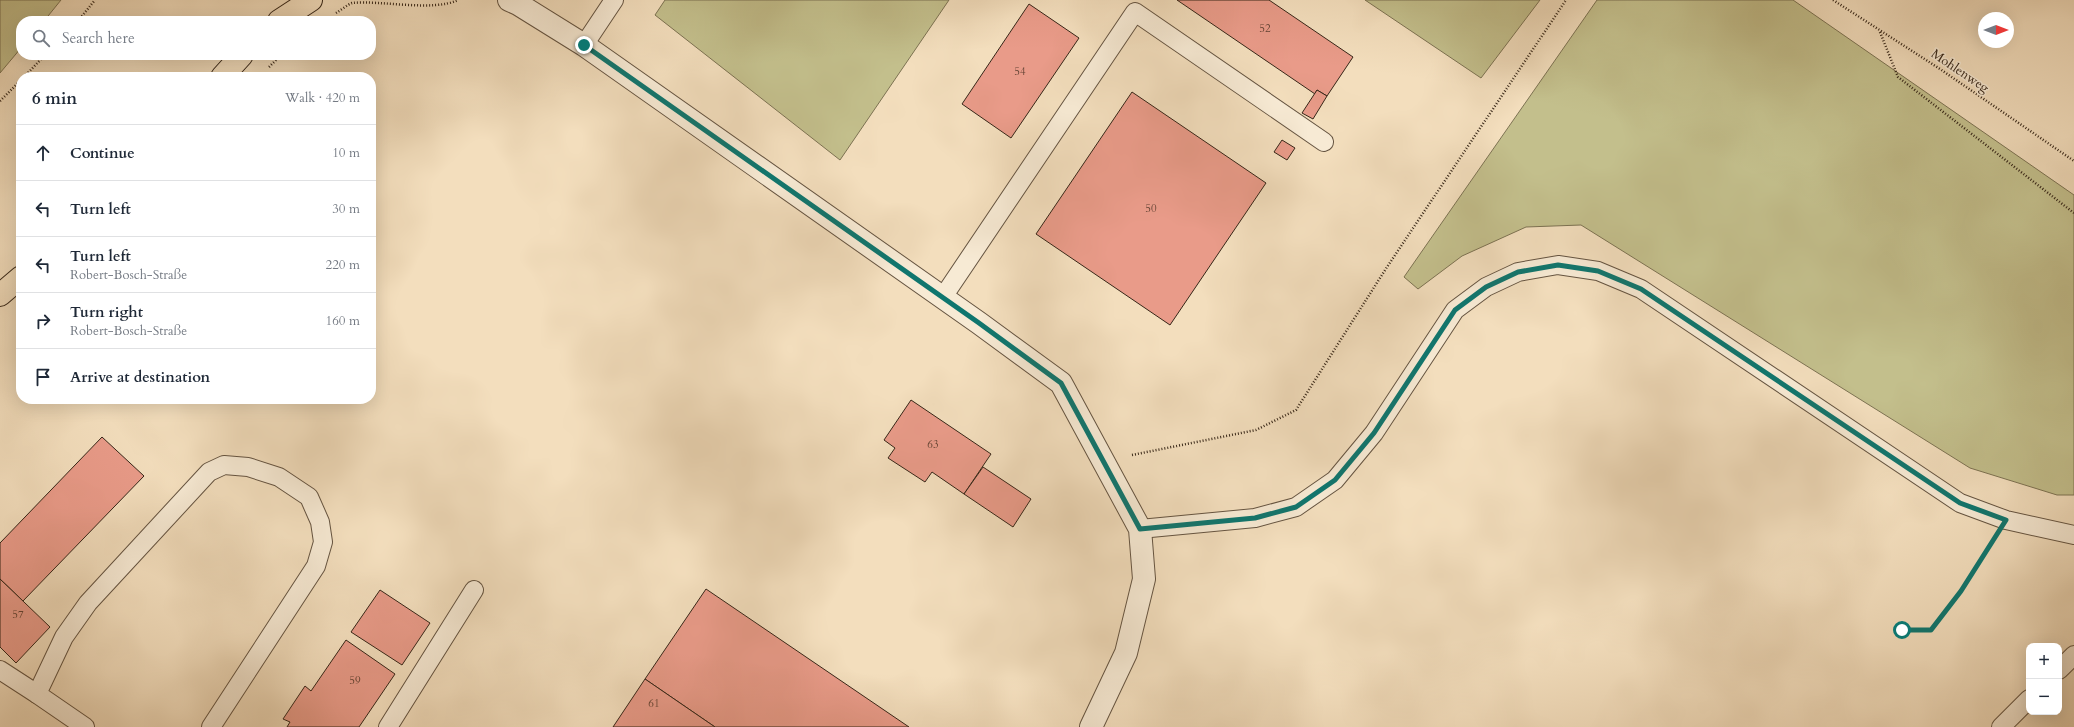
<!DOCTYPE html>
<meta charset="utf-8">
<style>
:root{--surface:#fff;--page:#f6f6f7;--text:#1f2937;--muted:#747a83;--line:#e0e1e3}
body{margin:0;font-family:Cardo,serif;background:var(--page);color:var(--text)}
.controls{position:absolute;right:12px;bottom:12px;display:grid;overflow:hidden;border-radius:8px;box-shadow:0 4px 16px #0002}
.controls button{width:36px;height:36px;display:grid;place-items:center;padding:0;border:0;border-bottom:1px solid var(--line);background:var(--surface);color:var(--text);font:20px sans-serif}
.compass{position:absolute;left:1978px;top:12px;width:36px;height:36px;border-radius:50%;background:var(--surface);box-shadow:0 4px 16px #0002;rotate:90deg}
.stop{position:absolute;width:12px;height:12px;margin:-9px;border:3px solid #0f766e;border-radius:50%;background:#fff}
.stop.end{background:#0f766e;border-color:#fff;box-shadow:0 1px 4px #0008}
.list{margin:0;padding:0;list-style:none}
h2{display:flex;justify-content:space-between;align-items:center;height:52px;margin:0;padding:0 16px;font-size:17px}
h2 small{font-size:13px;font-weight:400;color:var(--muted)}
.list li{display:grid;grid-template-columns:26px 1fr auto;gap:12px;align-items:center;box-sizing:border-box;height:56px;padding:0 16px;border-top:1px solid var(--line)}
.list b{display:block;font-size:15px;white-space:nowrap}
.list p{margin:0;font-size:13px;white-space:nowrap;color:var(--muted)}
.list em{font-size:13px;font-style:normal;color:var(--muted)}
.icon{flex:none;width:22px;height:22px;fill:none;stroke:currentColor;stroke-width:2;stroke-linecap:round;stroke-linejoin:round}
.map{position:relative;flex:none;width:2074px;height:727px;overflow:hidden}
.search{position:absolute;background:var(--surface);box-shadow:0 4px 16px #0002;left:16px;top:16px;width:360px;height:44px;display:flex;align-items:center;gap:10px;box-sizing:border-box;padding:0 14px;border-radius:16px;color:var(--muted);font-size:15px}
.panel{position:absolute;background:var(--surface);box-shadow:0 4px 16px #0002;left:16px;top:72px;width:360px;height:332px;border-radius:16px}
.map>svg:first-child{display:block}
</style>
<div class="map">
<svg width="2074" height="727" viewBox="0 0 2074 727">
<rect width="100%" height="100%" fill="#f3debd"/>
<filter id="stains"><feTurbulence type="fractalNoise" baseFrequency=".005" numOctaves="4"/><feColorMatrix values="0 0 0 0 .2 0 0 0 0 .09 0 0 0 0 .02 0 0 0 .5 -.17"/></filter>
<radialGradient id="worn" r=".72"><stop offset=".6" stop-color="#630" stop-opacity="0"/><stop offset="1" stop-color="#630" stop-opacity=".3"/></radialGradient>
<!-- green -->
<g fill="#c3bf8c" stroke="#7c7252">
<polygon points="0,0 61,0 44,21 21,21 21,48 0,73"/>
<polygon points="665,0 949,0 840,160 655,15"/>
<polygon points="1365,0 1540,0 1481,78"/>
<polygon points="1597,0 1793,0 2074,195 2074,495 2057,495 1970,468 1581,225 1526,227 1462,256 1418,289 1404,277"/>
</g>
<!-- building -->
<g fill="#e99b89" stroke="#362618">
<polygon points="1177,0 1269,0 1353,57 1327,96 1317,90 1315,94"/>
<polygon points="1029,4 1079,38 1011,138 962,104"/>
<polygon points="1317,90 1327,96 1313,119 1302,113"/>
<polygon points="1132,92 1266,183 1170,325 1036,234"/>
<polygon points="1282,140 1295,148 1287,160 1274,152"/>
<polygon points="911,400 991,454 964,494 932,472 925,482 888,458 895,448 884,440"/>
<polygon points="102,437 144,476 23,601 0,579 0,543"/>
<polygon points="983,467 1031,499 1013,527 964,494"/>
<polygon points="0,579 50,627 16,663 0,647"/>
<polygon points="706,589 909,727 715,727 645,679"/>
<polygon points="380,590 430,623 402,665 351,632"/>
<polygon points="346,640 395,674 359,727 287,727 290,722 283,719 305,686 311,691"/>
<polygon points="645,679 715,727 613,727"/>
</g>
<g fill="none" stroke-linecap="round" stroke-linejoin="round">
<defs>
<g id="lane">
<polyline points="584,45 614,0"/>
<polyline points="943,297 1135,12 1324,142"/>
<polyline points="1140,529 1255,518 1296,507 1335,480 1374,433 1455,310 1486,287 1518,272 1558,265 1598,271 1641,289 1960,503 2006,520 2074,535"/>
<polyline points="0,670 37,694"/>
<polyline points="2059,670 2074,655"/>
<polyline points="85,727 37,694 64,637 88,603 209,472 224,465 248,467 279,477 309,497 320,522 323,542 316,566 211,727"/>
<polyline points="388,727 474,590"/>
<polyline points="2001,727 2029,699"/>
</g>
<polyline id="street" points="509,0 518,4 584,45 979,323 1061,383 1140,529 1144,579 1126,653 1091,727"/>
<g id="primary">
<polyline points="279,21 311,0"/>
<polyline points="222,77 242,55"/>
<polyline points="0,295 21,277"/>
</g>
</defs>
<!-- lane casing -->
<use href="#lane" stroke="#655441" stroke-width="20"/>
<!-- street casing -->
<use href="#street" stroke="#655441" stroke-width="24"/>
<!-- primary casing -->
<use href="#primary" stroke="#362618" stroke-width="24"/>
<!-- path -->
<g stroke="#362618" stroke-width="2.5" stroke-dasharray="1 2" stroke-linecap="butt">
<polyline points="1833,0 1940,69 2074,161"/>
<path d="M336 13C341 10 347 5 352 3 381 0 433 12 458 0"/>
<polyline points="78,21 95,0"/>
<polyline points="1880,32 1898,77 2074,213"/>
<polyline points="269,67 281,55"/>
<polyline points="24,77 45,55"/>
<polyline points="0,101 21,80"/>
<polyline points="1132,455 1256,430 1296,410 1387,267 1566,0"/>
<polyline points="1902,630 1931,630 1961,591 1992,543"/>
</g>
<!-- lane -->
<use href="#lane" stroke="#f7ead4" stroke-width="18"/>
<!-- street -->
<use href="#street" stroke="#f7ead4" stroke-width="22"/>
<!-- primary -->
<use href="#primary" stroke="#f3debd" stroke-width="22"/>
</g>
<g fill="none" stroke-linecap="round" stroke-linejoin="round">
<!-- route -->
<polyline stroke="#0f766e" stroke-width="5" points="584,45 979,323 1061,383 1140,529 1255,518 1296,507 1335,480 1374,433 1455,310 1486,287 1518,272 1558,265 1598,271 1641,289 1960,503 2006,520 1961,591 1931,630 1902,630"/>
</g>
<g text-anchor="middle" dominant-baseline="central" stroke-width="3" stroke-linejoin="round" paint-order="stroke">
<!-- number labels -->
<g font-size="11" fill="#634334">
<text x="1265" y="28">52</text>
<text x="1020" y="71">54</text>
<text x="1151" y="208">50</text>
<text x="933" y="444">63</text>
<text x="18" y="614">57</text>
<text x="355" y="680">59</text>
<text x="654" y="703">61</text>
</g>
<!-- street labels -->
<g font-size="13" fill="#362618" stroke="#f7ead4">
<text transform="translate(1960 71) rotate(34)">Mohlenweg</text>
</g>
</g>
<rect width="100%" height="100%" filter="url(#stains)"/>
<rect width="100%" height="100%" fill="url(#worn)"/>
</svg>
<div class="controls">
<button>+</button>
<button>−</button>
</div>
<svg class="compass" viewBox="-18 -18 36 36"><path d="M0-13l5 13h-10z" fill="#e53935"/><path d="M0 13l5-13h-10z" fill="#747a83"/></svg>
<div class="stop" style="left:1902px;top:630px"></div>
<div class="stop end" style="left:584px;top:45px"></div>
<div class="search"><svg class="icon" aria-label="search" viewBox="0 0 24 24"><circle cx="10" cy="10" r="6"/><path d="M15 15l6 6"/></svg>Search here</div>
<section class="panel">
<h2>6 min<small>Walk · 420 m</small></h2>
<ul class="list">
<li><svg class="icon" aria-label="ahead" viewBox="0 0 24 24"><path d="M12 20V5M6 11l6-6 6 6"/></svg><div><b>Continue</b></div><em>10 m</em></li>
<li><svg class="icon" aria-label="left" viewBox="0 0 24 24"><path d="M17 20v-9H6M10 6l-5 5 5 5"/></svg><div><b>Turn left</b></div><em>30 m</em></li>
<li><svg class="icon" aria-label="left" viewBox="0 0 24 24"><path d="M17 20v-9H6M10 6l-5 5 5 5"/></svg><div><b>Turn left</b><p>Robert-Bosch-Straße</p></div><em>220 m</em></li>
<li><svg class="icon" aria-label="right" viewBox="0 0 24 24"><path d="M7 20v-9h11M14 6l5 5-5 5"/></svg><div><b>Turn right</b><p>Robert-Bosch-Straße</p></div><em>160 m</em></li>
<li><svg class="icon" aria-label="arrive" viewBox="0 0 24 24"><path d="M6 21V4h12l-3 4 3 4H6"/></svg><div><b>Arrive at destination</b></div></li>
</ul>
</section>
</div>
